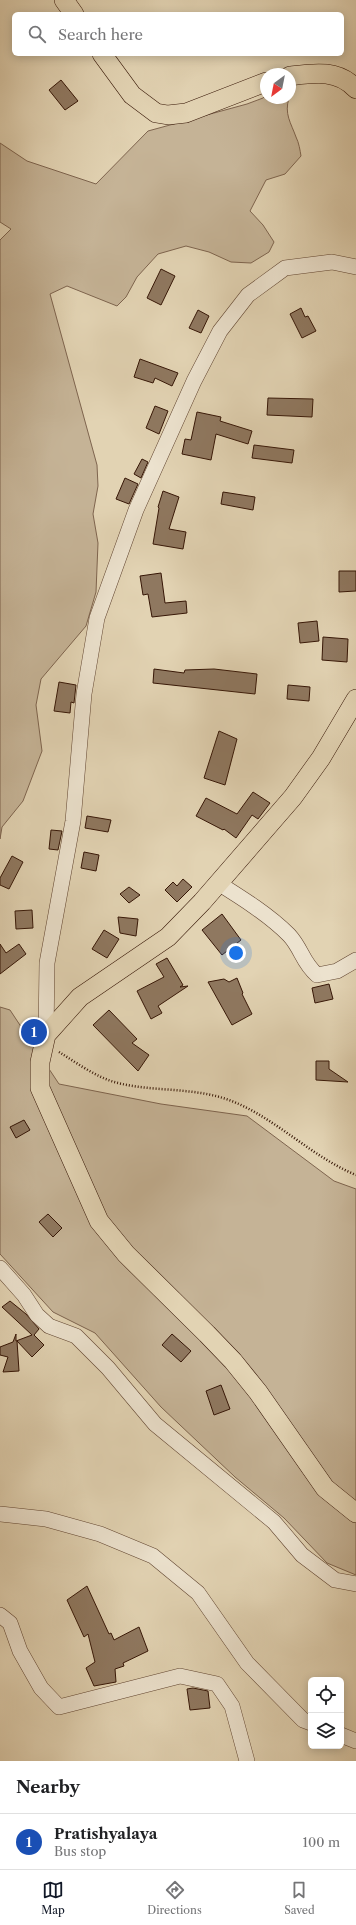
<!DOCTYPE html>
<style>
:root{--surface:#fff;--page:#f2f2f2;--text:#202124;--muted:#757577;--line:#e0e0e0;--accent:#111827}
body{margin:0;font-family:"Libre Caslon Text",serif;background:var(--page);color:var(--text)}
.controls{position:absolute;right:12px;bottom:12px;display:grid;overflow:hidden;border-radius:6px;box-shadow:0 2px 10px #0003}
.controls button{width:36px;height:36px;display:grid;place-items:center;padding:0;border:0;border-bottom:1px solid var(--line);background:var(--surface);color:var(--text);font:20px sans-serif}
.compass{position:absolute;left:260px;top:68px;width:36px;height:36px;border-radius:50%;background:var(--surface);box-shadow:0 2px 10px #0003;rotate:212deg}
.you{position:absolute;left:236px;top:953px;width:14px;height:14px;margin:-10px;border:3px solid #fff;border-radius:50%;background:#1a73e8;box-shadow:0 0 0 6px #1a73e833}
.badge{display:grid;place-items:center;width:26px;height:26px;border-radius:50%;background:var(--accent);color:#fff;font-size:13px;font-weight:700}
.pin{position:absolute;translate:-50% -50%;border:2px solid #fff;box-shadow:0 1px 4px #0006}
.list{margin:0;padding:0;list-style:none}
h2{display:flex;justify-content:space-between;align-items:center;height:52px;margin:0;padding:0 16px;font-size:17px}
h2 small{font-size:13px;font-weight:400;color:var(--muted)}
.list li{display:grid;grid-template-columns:26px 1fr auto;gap:12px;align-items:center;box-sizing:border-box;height:56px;padding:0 16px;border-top:1px solid var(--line)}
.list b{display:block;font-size:15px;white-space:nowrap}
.list p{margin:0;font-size:13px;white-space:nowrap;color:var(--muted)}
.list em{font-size:13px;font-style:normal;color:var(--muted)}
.icon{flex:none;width:22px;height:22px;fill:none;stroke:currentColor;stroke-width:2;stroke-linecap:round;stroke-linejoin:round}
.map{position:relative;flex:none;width:356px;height:1761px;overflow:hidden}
.search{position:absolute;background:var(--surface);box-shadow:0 2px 10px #0003;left:12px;right:12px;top:12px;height:44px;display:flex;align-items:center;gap:10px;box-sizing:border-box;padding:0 14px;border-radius:6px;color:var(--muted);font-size:15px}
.sheet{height:108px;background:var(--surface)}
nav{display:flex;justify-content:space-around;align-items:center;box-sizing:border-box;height:56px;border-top:1px solid var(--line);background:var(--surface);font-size:11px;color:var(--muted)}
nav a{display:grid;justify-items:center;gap:2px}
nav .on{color:var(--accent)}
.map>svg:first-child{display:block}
</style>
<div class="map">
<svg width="356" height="1761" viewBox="0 0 356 1761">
<rect width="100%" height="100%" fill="#e2d3b3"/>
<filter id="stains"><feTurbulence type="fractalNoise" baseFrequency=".005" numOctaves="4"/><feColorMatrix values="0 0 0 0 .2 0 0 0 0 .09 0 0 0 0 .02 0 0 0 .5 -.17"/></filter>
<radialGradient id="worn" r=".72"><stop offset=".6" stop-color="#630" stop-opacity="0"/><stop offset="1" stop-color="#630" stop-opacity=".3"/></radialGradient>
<!-- green -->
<g fill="#c5b396" stroke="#7e644e">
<path d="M266 95V98H289C284 114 291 123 296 137 299 143 300 150 301 156L285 174 266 180 250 211 263 225 274 242 269 252 251 263 231 262 209 252 186 246 158 254 137 277 126 297 117 306 67 286 50 294 97 465 98 486 93 514 98 543 96 592 86 626 41 679 36 705 42 751 23 801 2 827 0 839V240L11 229 0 222V143L27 161 96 184 148 131 247 104 263 98Z"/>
<polygon points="0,1007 10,1010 59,1084 161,1104 247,1116 334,1181 356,1189 356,1575 327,1563 284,1518 235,1477 161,1407 95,1333 53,1312 0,1254"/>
</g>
<!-- building -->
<g fill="#8f7860" stroke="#361606">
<polygon points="61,80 78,101 65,110 49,90"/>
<polygon points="161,269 175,276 161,305 147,298"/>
<polygon points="301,308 305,317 308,316 316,331 302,338 290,314"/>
<polygon points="198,310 209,316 201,333 189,328"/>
<polygon points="140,359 178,373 172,386 155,378 153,383 134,377"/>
<polygon points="268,398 313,399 312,417 267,415"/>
<polygon points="155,406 168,411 159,434 146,428"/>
<polygon points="197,412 221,417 220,421 252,431 248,444 216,434 211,460 182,454 185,439 191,440"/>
<polygon points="254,445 294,450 292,463 252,458"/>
<polygon points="142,459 148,462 141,478 134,474"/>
<polygon points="125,478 138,484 129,504 116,499"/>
<polygon points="163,491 179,497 169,529 186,532 183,549 153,544 159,508 158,507"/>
<polygon points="223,492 255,497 253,510 221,504"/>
<polygon points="339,571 356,571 356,591 339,592"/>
<polygon points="161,573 165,603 186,601 187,613 152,617 148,594 143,595 140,576"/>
<polygon points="317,621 319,641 300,643 298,623"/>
<polygon points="323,637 348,639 347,662 322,660"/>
<polygon points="154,669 184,673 185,670 214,669 257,674 255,694 153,683"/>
<polygon points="59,682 76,685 74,703 71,702 70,713 54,711"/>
<polygon points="288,685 310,687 309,701 287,699"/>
<polygon points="219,731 237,739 225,785 204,778"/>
<polygon points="253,792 270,803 258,819 252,815 236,838 224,829 223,830 196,816 206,798 237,814"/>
<polygon points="87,816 111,820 108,832 85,828"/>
<polygon points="51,830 62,831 58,850 49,849"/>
<polygon points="84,852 99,855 96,871 81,868"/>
<polygon points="12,856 23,862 9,889 0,885 0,878"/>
<polygon points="183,879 192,887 177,902 165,890 173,882 177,886"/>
<polygon points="129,887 140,895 129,903 120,894"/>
<polygon points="32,910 33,928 16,929 15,911"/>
<polygon points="222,914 241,940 222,955 202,930"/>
<polygon points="118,917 138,919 136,936 120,933"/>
<polygon points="104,930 119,939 107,958 92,949"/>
<polygon points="0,944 6,953 19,944 26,954 0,974"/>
<polygon points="167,958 183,985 180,987 188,986 158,1006 162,1013 151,1019 137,991 164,977 156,964"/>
<polygon points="237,978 243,993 242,994 252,1014 232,1025 208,982 224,979 229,982"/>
<polygon points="329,984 333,999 315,1003 312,988"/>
<polygon points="109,1010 137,1039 132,1043 149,1055 138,1071 93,1025"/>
<polygon points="316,1061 329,1061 329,1069 348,1082 316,1080"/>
<polygon points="24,1120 30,1130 16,1138 10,1127"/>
<polygon points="48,1214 62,1228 53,1237 39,1222"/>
<polygon points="10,1301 26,1314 39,1329 34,1335 44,1345 32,1357 17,1341 19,1371 3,1372 8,1357 0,1355 0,1347 13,1342 16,1334 16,1341 32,1335 2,1307"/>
<polygon points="172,1334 191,1351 181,1362 162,1345"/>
<polygon points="221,1385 230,1409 214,1415 206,1391"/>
<polygon points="87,1586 109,1634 111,1633 114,1640 139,1627 148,1651 123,1663 124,1666 115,1669 116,1682 94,1686 86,1668 95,1662 88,1634 84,1637 67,1600"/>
<polygon points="193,1688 208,1691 210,1708 190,1710 187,1689"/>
</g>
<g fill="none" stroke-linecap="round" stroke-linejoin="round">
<defs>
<g id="minor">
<path d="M218 883C242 898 269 915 289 935 302 949 302 962 317 975L337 971 356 960"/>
<polyline points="46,1035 47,963 73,821 84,694 97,618 136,510 194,381 220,331 248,295 285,268 332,262 356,267"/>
<polyline points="0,1268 24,1295 37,1315 49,1326 76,1336 108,1368 155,1424 274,1522 302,1555 335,1580 356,1584"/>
<polyline points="0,1514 46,1519 100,1534 153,1556 198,1593 247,1663 303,1720 311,1723"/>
<polyline points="0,1615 10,1623 20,1651 41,1688 59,1707 180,1676 217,1684 232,1706 247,1761"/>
<polyline points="341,1735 356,1741"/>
</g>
<g id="major">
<polyline points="64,0 74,14"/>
<polyline points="102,54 132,95 156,113 168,115 186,113 266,82"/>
<path d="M290 76C314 73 338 69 356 89"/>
<polyline points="356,699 321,758 293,797 202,902 168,937 80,997 46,1035 40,1062 40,1088 99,1221 126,1254 207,1334 233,1361 258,1392 325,1488 356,1513"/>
</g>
</defs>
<!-- minor casing -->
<use href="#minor" stroke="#614531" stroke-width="16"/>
<!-- major casing -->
<use href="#major" stroke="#361606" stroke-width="20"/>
<!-- path -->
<path stroke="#361606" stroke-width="2.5" stroke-dasharray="1 2" stroke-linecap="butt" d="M59 1052C77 1063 97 1078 118 1083 154 1092 193 1087 229 1100 275 1117 310 1156 356 1175"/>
<!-- minor -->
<use href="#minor" stroke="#ece2ce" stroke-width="15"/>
<!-- major -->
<use href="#major" stroke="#e2d3b3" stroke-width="19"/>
</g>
<rect width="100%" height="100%" filter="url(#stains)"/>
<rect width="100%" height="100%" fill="url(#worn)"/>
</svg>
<div class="controls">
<button><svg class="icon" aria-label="locate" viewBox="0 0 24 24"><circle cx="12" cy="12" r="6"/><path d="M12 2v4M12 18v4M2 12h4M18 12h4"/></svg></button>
<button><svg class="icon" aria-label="layers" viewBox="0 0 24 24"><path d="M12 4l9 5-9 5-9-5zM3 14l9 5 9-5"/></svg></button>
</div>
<svg class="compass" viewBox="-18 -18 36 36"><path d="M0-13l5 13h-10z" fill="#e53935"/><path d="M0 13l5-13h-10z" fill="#757577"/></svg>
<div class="you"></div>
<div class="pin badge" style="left:34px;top:1032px;background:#1a4fb4">1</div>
<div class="search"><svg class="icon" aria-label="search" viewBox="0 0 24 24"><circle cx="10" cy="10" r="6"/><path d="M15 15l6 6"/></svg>Search here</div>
</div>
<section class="sheet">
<h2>Nearby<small></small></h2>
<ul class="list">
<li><span class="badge" style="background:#1a4fb4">1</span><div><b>Pratishyalaya</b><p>Bus stop</p></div><em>100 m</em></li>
</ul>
</section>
<nav>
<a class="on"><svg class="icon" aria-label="map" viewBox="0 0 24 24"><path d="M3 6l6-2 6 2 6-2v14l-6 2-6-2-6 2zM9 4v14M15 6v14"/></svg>Map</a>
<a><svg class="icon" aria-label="directions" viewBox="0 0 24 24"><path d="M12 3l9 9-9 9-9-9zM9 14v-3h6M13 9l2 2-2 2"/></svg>Directions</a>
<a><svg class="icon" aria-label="saved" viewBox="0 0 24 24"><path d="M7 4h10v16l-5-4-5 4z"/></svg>Saved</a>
</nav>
